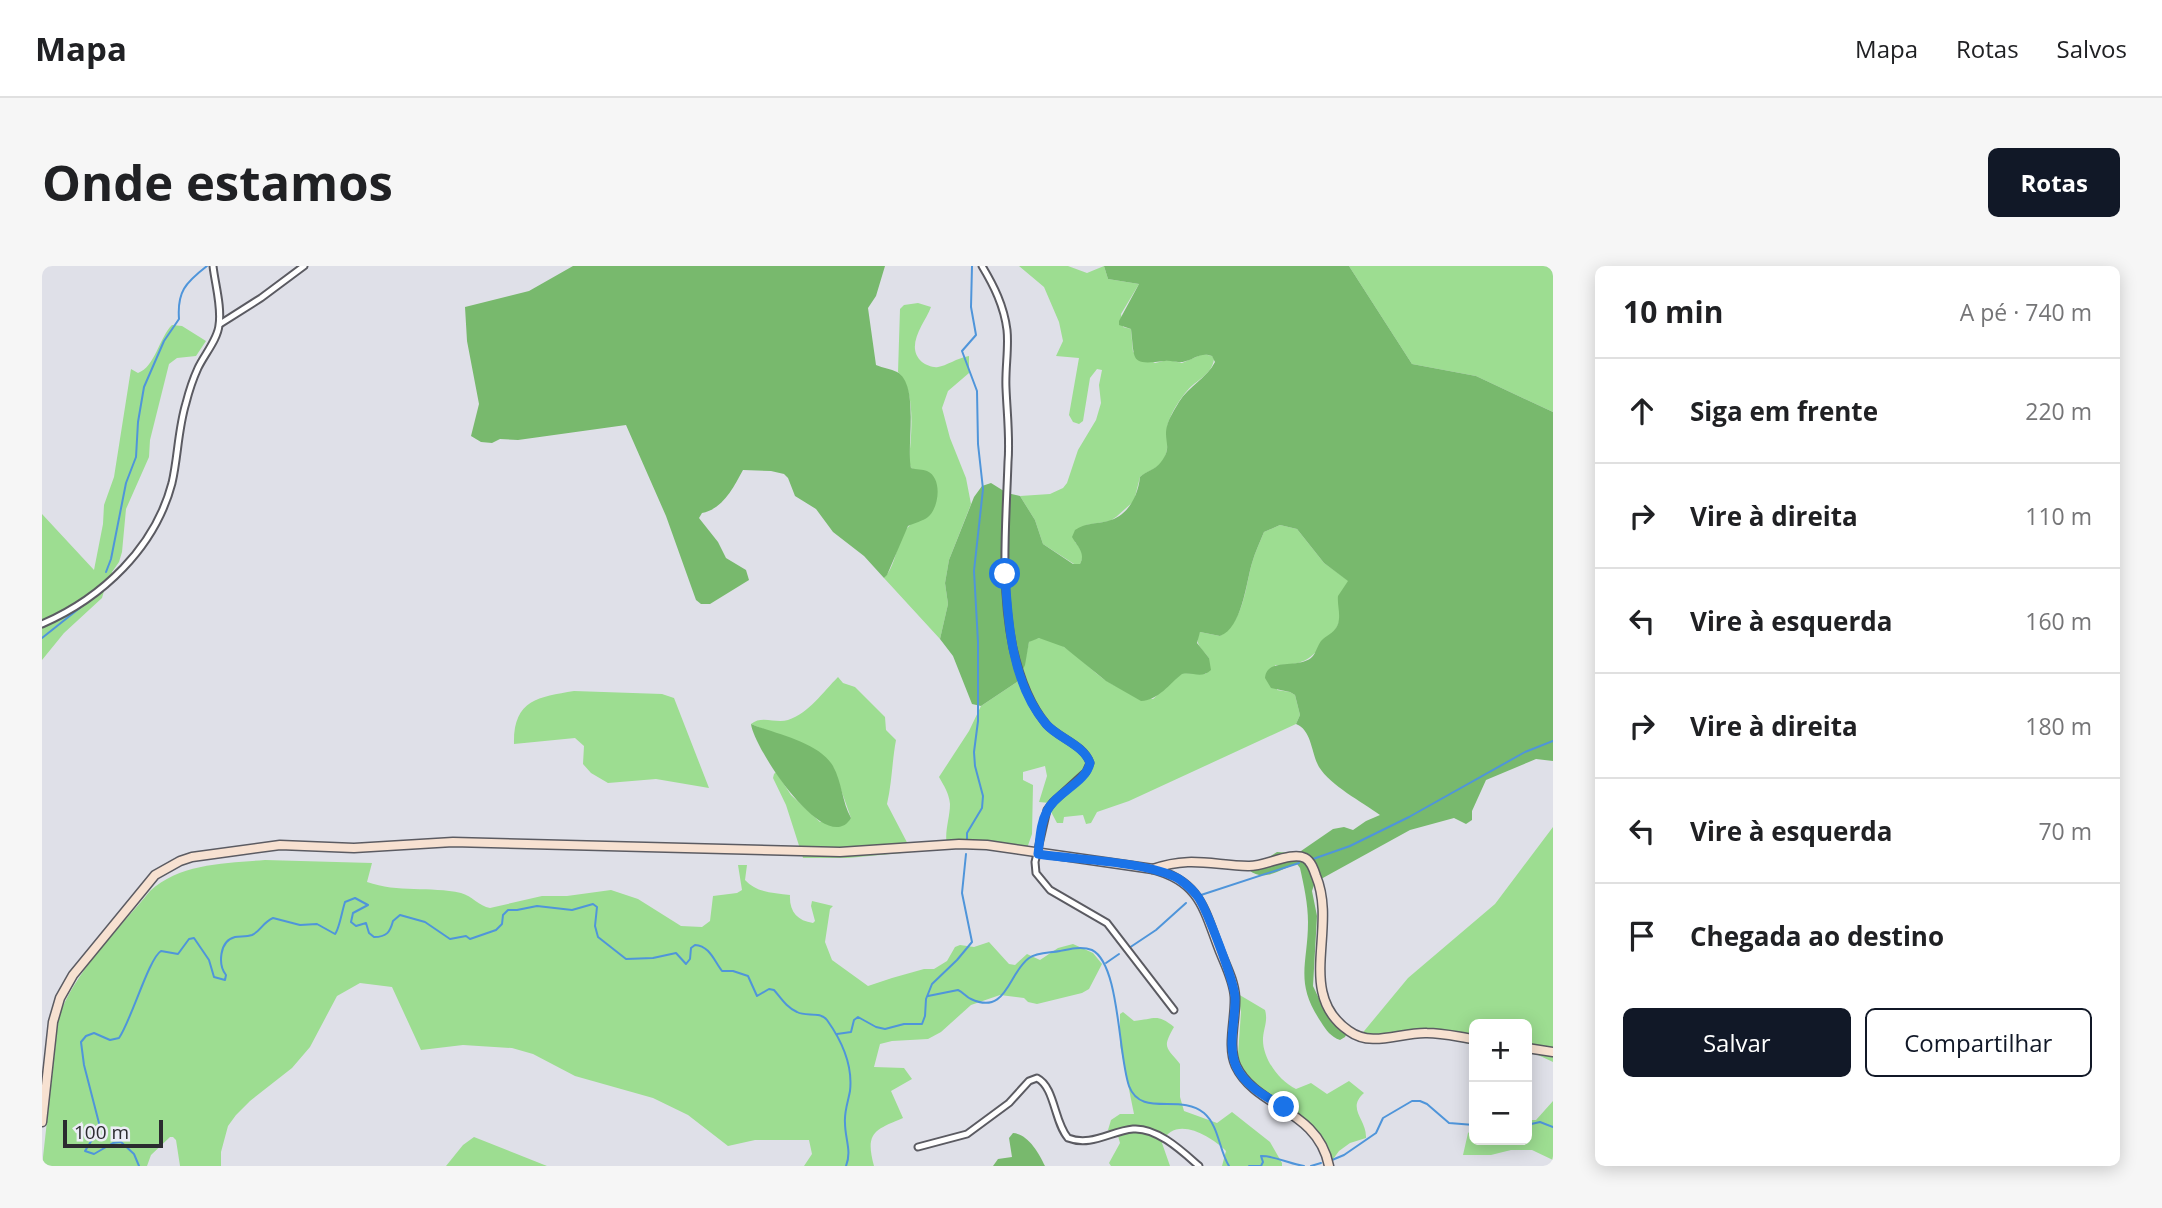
<!DOCTYPE html>
<html lang="pt">
<meta charset="utf-8">
<style>
:root{--surface:#fff;--page:#f6f6f6;--text:#202124;--muted:#757577;--line:#e0e0e0;--accent:#111827}
body{margin:0;font-family:"Open Sans",sans-serif;background:var(--page);color:var(--text)}
.controls{position:absolute;right:21px;bottom:21px;display:grid;overflow:hidden;border-radius:10px;box-shadow:0 4px 18px #0003}
.controls button{width:63px;height:63px;display:grid;place-items:center;padding:0;border:0;border-bottom:2px solid var(--line);background:var(--surface);color:var(--text);font:35px sans-serif}
.scale{position:absolute;left:21px;bottom:18px;width:100px;box-sizing:border-box;padding-left:7px;border:4px solid #2b2b2f;border-top:0;font-size:19px;line-height:24px;white-space:nowrap;color:#2b2b2f;-webkit-text-stroke:5px #ecedf6;paint-order:stroke}
.stop{position:absolute;width:21px;height:21px;margin:-16px;border:5px solid #1a73e8;border-radius:50%;background:#fff}
.stop.end{background:#1a73e8;border-color:#fff;box-shadow:0 2px 7px #0008}
.list{margin:0;padding:0;list-style:none}
h2{display:flex;justify-content:space-between;align-items:center;height:91px;margin:0;padding:0 28px;font-size:30px}
h2 small{font-size:23px;font-weight:400;color:var(--muted)}
.list li{display:grid;grid-template-columns:46px 1fr auto;gap:21px;align-items:center;box-sizing:border-box;height:105px;padding:0 28px;border-top:2px solid var(--line)}
.list b{display:block;font-size:26px;white-space:nowrap}
.list em{font-size:23px;font-style:normal;color:var(--muted)}
.actions{display:flex;gap:14px;padding:21px 28px}
.actions a{flex:1;padding:16px 0;border:2px solid var(--accent);border-radius:10px;text-align:center;font-size:24px;color:var(--accent)}
.actions .main{background:var(--accent);color:#fff}
.icon{flex:none;width:38px;height:38px;fill:none;stroke:currentColor;stroke-width:2;stroke-linecap:round;stroke-linejoin:round}
.map{position:relative;flex:none;width:1511px;height:900px;overflow:hidden;border-radius:10px}
header{display:flex;align-items:center;gap:42px;box-sizing:border-box;height:98px;padding:0 35px;background:var(--surface);border-bottom:2px solid var(--line)}
header strong{font-size:33px}
nav{display:flex;gap:38px;margin-inline-start:auto;font-size:24px}
.intro{display:flex;align-items:center;justify-content:space-between;box-sizing:border-box;height:168px;padding:0 42px}
h1{margin:0;font-size:49px}
.button{padding:18px 32px;border-radius:10px;background:var(--accent);color:#fff;font-size:24px;font-weight:700}
main{display:flex;gap:42px;padding:0 42px}
aside{flex:1;background:var(--surface);border-radius:10px;box-shadow:0 4px 18px #0003}
.map>svg:first-child{display:block}
</style>
<header>
<strong>Mapa</strong>
<nav><a>Mapa</a><a>Rotas</a><a>Salvos</a></nav>
</header>
<div class="intro"><h1>Onde estamos</h1><a class="button">Rotas</a></div>
<main>
<div class="map">
<svg width="1511" height="900" viewBox="0 0 1511 900">
<rect width="100%" height="100%" fill="#dfe0e8"/>
<!-- green -->
<g fill="#9ddd91">
<path d="M977 0H1026L1045 7 1062 0 1066 13 1097 18 1079 48 1081 61 1089 63 1091 86 1113 97 1126 94 1140 97 1161 88 1170 90 1172 93C1170 109 1154 114 1145 125 1137 134 1125 153 1125 164 1124 177 1128 184 1120 196 1113 204 1105 205 1098 211L1092 235 1074 251 1068 255 1044 259 1033 276C1039 283 1043 289 1038 298H1032L1001 278 993 254 978 230 1008 228 1021 222 1025 217 1036 184 1054 154 1059 137 1057 119 1060 104 1055 103 1048 112 1041 155 1037 158 1031 156 1027 149 1037 92 1014 90 1021 75 1017 56 1002 21Z"/>
<polygon points="1307,0 1511,0 1511,146 1434,110 1370,98"/>
<path d="M876 37 889 41C883 57 862 80 880 96 884 99 891 102 896 101 904 100 915 92 927 90V107L906 125 900 142 908 172 924 212 929 238 907 294 903 317 906 338 898 373 842 312C857 297 853 268 872 256L877 205 869 202 867 195C869 170 875 126 856 106L858 43 862 39Z"/>
<path d="M130 59 140 60 164 75 154 90 135 92 127 98 108 174 107 191 84 243 80 286 77 296 70 306 68 316 64 318 60 332 22 367 0 394V248L52 304 61 258 62 239 72 211 89 103 96 107C113 101 117 72 130 59Z"/>
<path d="M1238 259 1255 263 1282 297 1307 315C1291 338 1302 335 1297 356 1295 363 1289 369 1285 374 1267 395 1261 399 1233 399L1235 424 1248 426 1253 429 1258 449 1254 458 1087 535 1055 546 1049 557 1044 558 1041 549 1022 551 1021 557H1015L1007 542 1008 537 997 536 1005 510 1003 500 981 506V514L991 519 990 568 983 588 957 583H906C901 568 908 553 908 538 907 527 902 520 897 511L927 465 939 440 975 416 980 408 987 376C1010 358 1047 405 1065 415 1079 424 1095 428 1111 433L1140 407 1164 408 1167 392C1160 383 1151 377 1158 366L1178 370C1202 355 1203 322 1210 297 1213 286 1218 276 1222 266Z"/>
<path d="M796 411 801 417 813 421 843 451 844 464 854 474C850 495 850 517 845 538L870 586 806 592H761L744 539 731 512 732 508 734 506 749 529 778 556 809 552 791 501 733 468 709 458C720 449 734 458 746 454 767 447 781 426 796 411Z"/>
<path d="M532 425 620 428 632 432 667 522 614 513 566 517 549 507 541 498 542 480 533 472 472 478C471 434 496 431 532 425Z"/>
<polygon points="1511,561 1511,796 1496,789 1485,787 1485,758 1432,758 1432,779 1392,770 1319,775 1318,770 1366,712 1453,638"/>
<path d="M223 594 330 597 325 616C356 627 388 620 419 627 430 630 437 640 448 642L500 630H525L569 624 596 633 639 660 660 661 668 655 671 630 695 627 700 624 696 599H705L703 614C715 627 732 627 748 629 747 645 755 655 771 657L773 655 769 640 770 635 791 640 788 643 783 676 790 694 826 720 850 712 882 703H892L905 695 913 681 918 679 932 681 947 676 967 698 973 699 985 688 998 694 1016 682 1031 678 1051 687 1060 698 1047 723 1040 727 995 738 986 736 982 732 958 729 929 739 899 766 886 773 850 775 838 778 832 801 862 802 870 813 849 825 861 852C832 864 823 867 832 900H762L770 888 767 874H713L686 880 646 849 611 832 533 810 491 788 470 782 421 779 379 784 350 721 318 717 295 730 268 781 250 802 208 835 194 849 186 860 179 886V900H138L134 874 131 871H128L109 889 105 900H0L16 756C26 712 79 661 108 625 138 597 185 597 223 594Z"/>
<path d="M1196 728 1223 744C1226 755 1222 761 1221 772 1220 792 1237 815 1254 823L1269 817 1285 828 1307 815 1322 827C1304 843 1325 853 1324 872L1308 877 1297 885 1286 900 1269 866 1237 841 1199 805 1196 789 1199 746Z"/>
<path d="M1081 746 1092 755C1113 753 1115 747 1132 761 1120 782 1124 781 1138 798V831L1142 845 1175 857 1190 846 1228 876 1240 897V900H1180L1184 885C1169 870 1132 848 1120 877L1128 900H1069L1067 897 1078 877 1076 870 1066 864 1069 854 1078 848H1092L1078 779V748Z"/>
<polygon points="1511,835 1511,894 1490,884 1469,884 1449,889 1421,889 1426,867 1432,862 1432,874 1485,874 1485,854 1494,854"/>
<polygon points="432,871 505,900 404,900 421,879"/>
</g>
<!-- forest -->
<g fill="#78b96d">
<path d="M531 0H843L834 30 826 42 834 99C841 102 849 103 855 106 878 119 864 181 869 202 874 204 881 203 885 205 901 212 897 242 886 251 881 255 872 257 866 260L845 309 842 312 822 290 791 266 774 243 753 230 746 212 742 208 729 205 701 204C691 222 681 243 660 247L657 252 676 276 684 292 704 304 707 314 668 338H659L654 334 624 250 584 159 476 174 458 173 450 177 439 176 429 170 437 138 425 75 423 41 487 25Z"/>
<path d="M1062 0H1307L1370 98 1434 110 1511 146V495L1494 493 1444 514 1430 545V554L1424 558 1412 552 1368 564 1279 613 1272 619 1270 625 1275 650 1271 720 1280 739 1288 751 1306 765 1303 771 1298 774C1289 771 1284 764 1279 756 1252 716 1266 698 1266 656 1266 638 1262 620 1258 602L1255 598C1240 602 1222 617 1207 604L1235 586 1253 587 1259 585 1291 563 1302 561 1311 564 1324 555 1338 549C1320 536 1288 519 1277 501 1269 487 1270 464 1254 458L1258 449 1253 429 1248 426 1229 422 1223 412C1225 391 1255 403 1269 392 1275 387 1275 378 1281 373 1287 368 1293 366 1296 358 1299 348 1295 339 1296 330L1306 315 1282 297 1255 263 1238 259 1222 266C1218 276 1213 286 1210 297 1204 317 1200 362 1178 370L1158 366 1155 377 1167 392 1169 404C1160 413 1151 406 1140 408 1127 418 1117 434 1099 435L1064 415 1022 381 997 372 987 376 983 399 975 416 939 440 930 438 911 390 898 373 906 338 903 317 907 294 932 231 940 220 949 217 965 227 978 230 993 254 1001 278 1031 298H1038C1044 287 1035 280 1030 271L1033 264C1043 257 1054 258 1066 255 1086 250 1096 230 1098 211 1104 205 1113 204 1119 196 1131 181 1121 175 1125 160 1127 152 1133 143 1137 136 1147 120 1165 112 1173 96L1170 90C1159 86 1154 92 1144 95 1136 98 1130 94 1123 95 1088 99 1093 96 1089 63L1077 59V55L1097 18 1066 13Z"/>
<path d="M709 458C733 468 777 476 791 500 800 516 800 536 809 552 785 593 712 483 709 458Z"/>
<path d="M971 867C986 868 997 887 1003 900H951L956 893 970 891 967 872Z"/>
</g>
<g fill="none" stroke-linecap="round" stroke-linejoin="round">
<!-- stream -->
<g stroke="#4f95da" stroke-width="2">
<path d="M64 306 69 293 84 217 94 191 96 156 102 121 122 75 137 53C135 26 143 17 165 0"/>
<polyline points="0,372 54,329"/>
<polyline points="925,574 925,567 940,542 941,530 933,500 932,486 936,455 936,376 932,305 941,223 936,178 935,125 920,85 934,69 929,41 930,0"/>
<polyline points="1271,593 1308,580 1367,551 1483,486 1511,475"/>
<polyline points="1159,629 1257,597"/>
<polyline points="1087,682 1114,664 1144,637"/>
<polyline points="1064,697 1077,688"/>
<path d="M886 730 916 724C921 726 924 731 929 733 965 750 966 707 987 692 995 686 1008 687 1018 685 1027 683 1040 680 1050 684 1078 698 1076 789 1087 820 1099 852 1138 827 1162 847 1177 860 1177 884 1187 900"/>
<polyline points="795,768 809,766 812,754 816,751 834,761 843,763 862,758 880,758 883,750 884,733 890,718 915,694 930,676 920,627 924,588"/>
<polyline points="1485,859 1498,856 1511,861"/>
<polyline points="1290,894 1302,889 1334,867 1341,852 1370,835 1378,835 1385,838 1407,857 1432,859"/>
<path d="M97 900 92 888 79 876 71 877 52 888 43 885 58 861 42 799 39 776 44 770 52 767 68 774 77 772C89 755 107 692 119 685L136 688 147 673 152 672 167 694 172 711 183 714 184 709C176 699 177 675 193 671 198 670 204 671 210 669 219 665 221 656 231 652L258 659 275 658 293 668C297 664 300 645 303 636L313 632 326 639 311 647 309 656 314 660 324 657 327 667 332 671C345 671 348 666 351 655L358 649 383 656 408 673 424 670 428 673 454 664 460 658 461 649 466 644H475L495 640 530 644 551 638 555 641 553 660 556 671 584 693 611 692 634 687 644 698 648 693 649 682 653 679C668 680 672 695 680 705H691L706 710 715 730 727 723 732 724C739 732 744 741 755 746 764 751 778 745 785 754 800 775 811 799 808 825 806 836 802 846 803 857 803 873 810 885 804 900"/>
<path d="M1207 900H1219L1221 896 1219 890C1230 889 1248 898 1262 900"/>
<polyline points="1269,900 1279,897"/>
</g>
<defs>
<g id="street">
<path d="M940 0C952 20 962 40 965 64 967 82 963 103 964 122 965 147 968 172 966 196 964 258 958 320 971 382 977 408 987 438 1005 459 1017 472 1042 479 1048 497L1044 506 1011 536 1005 544 993 596 994 607 1008 624 1065 657 1132 744"/>
<polyline points="178,58 219,32 262,0"/>
<path d="M0 358C60 332 113 282 130 217 136 191 136 163 144 137 147 125 151 113 156 102 162 89 176 73 177 59 180 41 173 18 171 0"/>
<path d="M876 881 925 868 967 837 987 815 995 812C1013 821 1012 856 1026 872 1049 881 1069 865 1091 863 1115 861 1141 886 1157 900"/>
</g>
<g id="secondary">
<path d="M1111 603C1147 590 1170 599 1206 600 1222 601 1249 585 1263 592 1269 595 1272 604 1274 610 1296 663 1253 728 1307 765 1330 782 1358 766 1385 767 1401 767 1417 771 1432 773"/>
<polyline points="1485,782 1511,786"/>
<path d="M0 856 11 756 18 732 31 709 113 609 138 595 150 591 238 579 312 582 411 576 798 586 917 578 945 579 1111 603C1159 616 1162 644 1178 685 1184 700 1192 715 1193 731 1194 753 1185 780 1194 800 1214 842 1276 843 1287 900"/>
</g>
</defs>
<!-- street casing -->
<use href="#street" stroke="#5b5b62" stroke-width="9"/>
<!-- secondary casing -->
<use href="#secondary" stroke="#5b5b62" stroke-width="11"/>
<!-- street -->
<use href="#street" stroke="#fff" stroke-width="5"/>
<!-- secondary -->
<use href="#secondary" stroke="#f7e1d1" stroke-width="8"/>
</g>
<g fill="none" stroke-linecap="round" stroke-linejoin="round">
<!-- route -->
<path stroke="#1a73e8" stroke-width="9" d="M963 308C966 358 970 418 1004 458 1016 472 1042 479 1048 497 1044 517 1014 526 1005 545 998 558 998 574 996 588 1034 594 1104 595 1137 613 1144 618 1151 624 1156 631 1165 644 1192 715 1193 731 1194 753 1185 779 1194 800 1202 819 1224 831 1242 841"/>
</g>
</svg>
<div class="controls">
<button>+</button>
<button>−</button>
</div>
<div class="scale">100 m</div>
<div class="stop" style="left:963px;top:308px"></div>
<div class="stop end" style="left:1242px;top:841px"></div>
</div>
<aside>
<h2>10 min<small>A pé · 740 m</small></h2>
<ul class="list">
<li><svg class="icon" aria-label="ahead" viewBox="0 0 24 24"><path d="M12 20V5M6 11l6-6 6 6"/></svg><div><b>Siga em frente</b></div><em>220 m</em></li>
<li><svg class="icon" aria-label="right" viewBox="0 0 24 24"><path d="M7 20v-9h11M14 6l5 5-5 5"/></svg><div><b>Vire à direita</b></div><em>110 m</em></li>
<li><svg class="icon" aria-label="left" viewBox="0 0 24 24"><path d="M17 20v-9H6M10 6l-5 5 5 5"/></svg><div><b>Vire à esquerda</b></div><em>160 m</em></li>
<li><svg class="icon" aria-label="right" viewBox="0 0 24 24"><path d="M7 20v-9h11M14 6l5 5-5 5"/></svg><div><b>Vire à direita</b></div><em>180 m</em></li>
<li><svg class="icon" aria-label="left" viewBox="0 0 24 24"><path d="M17 20v-9H6M10 6l-5 5 5 5"/></svg><div><b>Vire à esquerda</b></div><em>70 m</em></li>
<li><svg class="icon" aria-label="arrive" viewBox="0 0 24 24"><path d="M6 21V4h12l-3 4 3 4H6"/></svg><div><b>Chegada ao destino</b></div></li>
</ul>
<div class="actions"><a class="main">Salvar</a><a>Compartilhar</a></div>
</aside>
</main>
